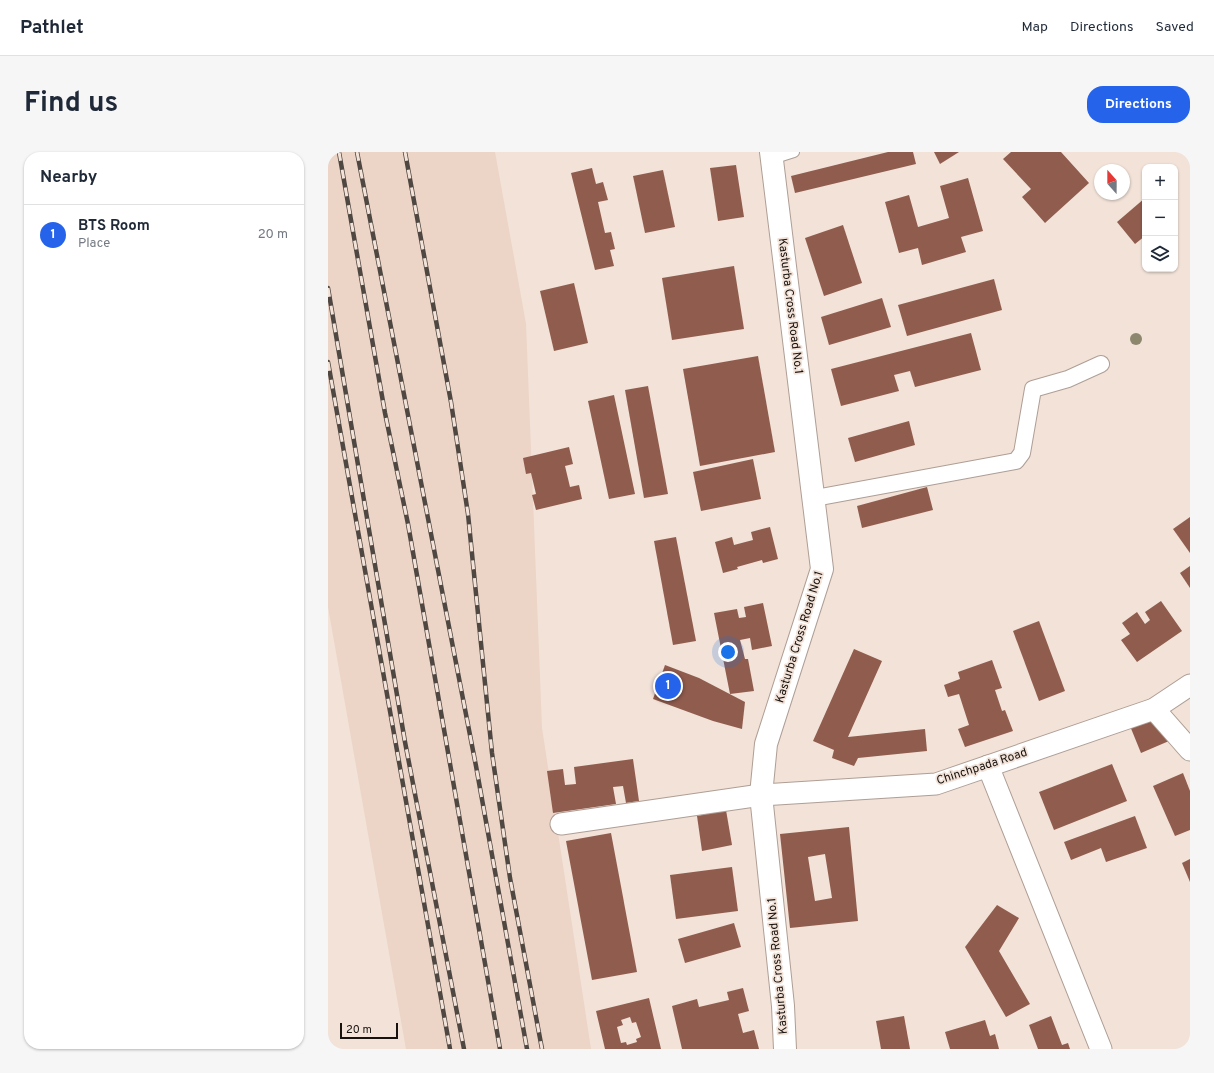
<!DOCTYPE html>
<meta charset="utf-8">
<style>
:root{--surface:#fff;--page:#f6f6f7;--text:#1f2937;--muted:#747a83;--line:#e0e1e3;--accent:#2563eb}
body{margin:0;font-family:Overpass,sans-serif;background:var(--page);color:var(--text)}
.controls{position:absolute;right:12px;top:12px;display:grid;overflow:hidden;border-radius:8px;box-shadow:0 1px 3px #0004}
.controls button{width:36px;height:36px;display:grid;place-items:center;padding:0;border:0;border-bottom:1px solid var(--line);background:var(--surface);color:var(--text);font:20px sans-serif}
.compass{position:absolute;left:766px;top:12px;width:36px;height:36px;border-radius:50%;background:var(--surface);box-shadow:0 1px 3px #0004;rotate:339deg}
.scale{position:absolute;left:12px;bottom:10px;width:58px;box-sizing:border-box;padding-left:4px;border:2px solid #17120e;border-top:0;font-size:11px;line-height:14px;white-space:nowrap;color:#17120e;-webkit-text-stroke:3px #f2e2d8;paint-order:stroke}
.you{position:absolute;left:400px;top:500px;width:14px;height:14px;margin:-10px;border:3px solid #fff;border-radius:50%;background:#1a73e8;box-shadow:0 0 0 6px #1a73e833}
.badge{display:grid;place-items:center;width:26px;height:26px;border-radius:50%;background:var(--accent);color:#fff;font-size:13px;font-weight:700}
.pin{position:absolute;translate:-50% -50%;border:2px solid #fff;box-shadow:0 1px 4px #0006}
.list{margin:0;padding:0;list-style:none}
h2{display:flex;justify-content:space-between;align-items:center;height:52px;margin:0;padding:0 16px;font-size:17px}
h2 small{font-size:13px;font-weight:400;color:var(--muted)}
.list li{display:grid;grid-template-columns:26px 1fr auto;gap:12px;align-items:center;box-sizing:border-box;height:60px;padding:0 16px;border-top:1px solid var(--line)}
.list b{display:block;font-size:15px;white-space:nowrap}
.list p{margin:0;font-size:13px;white-space:nowrap;color:var(--muted)}
.list em{font-size:13px;font-style:normal;color:var(--muted)}
.icon{flex:none;width:22px;height:22px;fill:none;stroke:currentColor;stroke-width:2;stroke-linecap:round;stroke-linejoin:round}
.map{position:relative;flex:none;width:862px;height:897px;overflow:hidden;border-radius:16px}
header{display:flex;align-items:center;gap:24px;box-sizing:border-box;height:56px;padding:0 20px;background:var(--surface);border-bottom:1px solid var(--line)}
header strong{font-size:19px}
nav{display:flex;gap:22px;margin-inline-start:auto;font-size:14px}
.intro{display:flex;align-items:center;justify-content:space-between;box-sizing:border-box;height:96px;padding:0 24px}
h1{margin:0;font-size:28px}
.button{padding:10px 18px;border-radius:16px;background:var(--accent);color:#fff;font-size:14px;font-weight:700}
main{display:flex;gap:24px;padding:0 24px}
aside{flex:1;background:var(--surface);border-radius:16px;box-shadow:0 1px 3px #0004}
.map>svg:first-child{display:block}
</style>
<header>
<strong>Pathlet</strong>
<nav><a>Map</a><a>Directions</a><a>Saved</a></nav>
</header>
<div class="intro"><h1>Find us</h1><a class="button">Directions</a></div>
<main>
<aside>
<h2>Nearby<small></small></h2>
<ul class="list">
<li><span class="badge">1</span><div><b>BTS Room</b><p>Place</p></div><em>20 m</em></li>
</ul>
</aside>
<div class="map">
<svg width="862" height="897" viewBox="0 0 862 897">
<rect width="100%" height="100%" fill="#f2e2d8"/>
<!-- built -->
<polygon fill="#ecd4c6" points="0,0 167,0 198,172 214,576 263,897 78,897 0,455"/>
<!-- building -->
<g fill="#905c4d" fill-rule="evenodd">
<polygon points="560,0 585,0 588,12 467,41 463,24"/>
<polygon points="606,0 631,0 612,12"/>
<polygon points="683,0 733,0 761,31 717,71 694,45 703,37 675,7"/>
<polygon points="408,13 416,65 390,69 382,16"/>
<polygon points="264,16 268,32 275,30 280,48 270,50 277,81 283,80 287,97 282,98 286,114 267,118 243,21"/>
<polygon points="335,18 347,75 317,81 305,24"/>
<polygon points="640,26 655,79 633,85 638,100 594,113 590,96 571,101 557,50 581,43 590,75 621,66 612,34"/>
<polygon points="817,46 817,84 807,92 789,70"/>
<polygon points="515,73 534,131 496,144 477,86"/>
<polygon points="406,114 416,177 344,188 334,126"/>
<polygon points="666,127 674,158 579,184 570,153"/>
<polygon points="246,131 260,191 226,199 212,139"/>
<polygon points="554,146 563,175 501,193 493,165"/>
<polygon points="643,181 653,218 587,235 582,219 566,223 571,239 513,254 503,217"/>
<polygon points="430,204 447,300 372,314 355,217"/>
<polygon points="320,234 340,342 316,346 297,238"/>
<polygon points="286,243 307,342 281,347 260,249"/>
<polygon points="581,269 587,293 527,310 520,286"/>
<polygon points="241,295 245,312 237,314 242,335 251,333 254,347 208,358 204,343 208,342 203,321 198,322 195,306"/>
<polygon points="425,307 433,347 373,359 365,320"/>
<polygon points="599,335 605,358 534,376 529,354"/>
<polygon points="862,365 862,401 845,377"/>
<polygon points="442,375 450,407 435,411 434,408 409,415 410,417 395,421 387,390 404,385 406,393 425,388 423,380"/>
<polygon points="348,385 368,489 345,493 326,389"/>
<polygon points="862,414 862,436 852,421"/>
<polygon points="833,449 854,479 809,510 793,488 802,482 794,471 809,460 817,472 822,468 817,460"/>
<polygon points="435,451 444,494 424,498 422,486 412,488 417,507 420,507 426,539 402,542 386,461 409,457 411,466 418,465 416,455"/>
<polygon points="711,469 737,539 711,549 685,479"/>
<polygon points="526,497 554,509 520,585 597,577 599,599 530,606 526,614 504,606 506,598 485,589"/>
<polygon points="664,508 674,536 667,538 674,559 677,558 685,579 637,595 630,577 641,573 631,542 620,545 616,533 632,527 630,520"/>
<polygon points="337,513 371,526 417,550 414,577 385,569 325,547"/>
<polygon points="830,562 841,589 813,601 802,574"/>
<polygon points="305,607 311,649 298,651 295,634 285,635 288,652 225,661 219,619 235,617 237,633 248,632 246,615"/>
<polygon points="784,612 799,649 726,678 711,640"/>
<polygon points="855,621 862,639 862,678 847,684 825,634"/>
<polygon points="398,658 404,693 374,699 369,664"/>
<polygon points="807,664 819,696 778,710 773,696 743,708 736,690"/>
<path d="M521 675 530 769 462 776 452 682ZM497 702 504 746 487 749 480 705Z"/>
<polygon points="283,681 309,820 264,828 238,689"/>
<polygon points="862,707 862,730 854,711"/>
<polygon points="404,715 410,759 348,767 342,723"/>
<polygon points="669,753 691,766 671,799 702,852 678,865 637,795"/>
<polygon points="406,771 413,795 357,811 350,787"/>
<polygon points="415,836 421,859 410,862 415,881 426,878 431,897 354,897 344,854 369,847 371,855 401,848 399,840"/>
<path d="M321 846 333 897H277L268 859ZM302 865 304 871 308 870 313 885 308 887 309 890 299 893 298 890 293 891 289 875 295 873 293 868Z"/>
<polygon points="576,864 582,897 553,897 548,869"/>
<polygon points="723,864 734,893 740,891 742,897 710,897 701,873"/>
<polygon points="657,868 662,884 667,882 671,897 622,897 617,880"/>
</g>
<g fill="none" stroke-linecap="round" stroke-linejoin="round">
<defs>
<polyline id="service" points="444,7 466,0"/>
<polyline id="pedestrian" points="487,346 688,309 694,301 705,237 740,227 773,212"/>
<g id="minor">
<polyline points="826,557 862,598"/>
<polyline points="660,614 773,897"/>
<polyline points="233,672 433,643 608,632 826,557 862,533"/>
</g>
<polyline id="tertiary" points="443,0 494,417 438,592 433,643 455,854 457,897"/>
</defs>
<!-- service casing -->
<use href="#service" stroke="#ae9e95" stroke-width="12"/>
<!-- pedestrian casing -->
<use href="#pedestrian" stroke="#ae9e95" stroke-width="18"/>
<!-- minor casing -->
<use href="#minor" stroke="#ae9e95" stroke-width="23"/>
<!-- tertiary casing -->
<use href="#tertiary" stroke="#ae9e95" stroke-width="24"/>
<!-- service -->
<use href="#service" stroke="#fff" stroke-width="10"/>
<!-- pedestrian -->
<use href="#pedestrian" stroke="#fff" stroke-width="16"/>
<!-- minor -->
<use href="#minor" stroke="#fff" stroke-width="21"/>
<!-- tertiary -->
<use href="#tertiary" stroke="#fff" stroke-width="22"/>
<defs>
<g id="rail">
<polyline points="11,0 57,261 80,372 172,897"/>
<polyline points="29,0 148,614 199,897"/>
<polyline points="77,0 123,250 140,362 164,601 182,726 214,897"/>
<polyline points="0,136 77,590 136,897"/>
<polyline points="0,210 122,897"/>
</g>
</defs>
<!-- rail casing -->
<use href="#rail" stroke="#4f4741" stroke-width="4.5"/>
<!-- rail -->
<use href="#rail" stroke="#f2e2d8" stroke-width="3" stroke-dasharray="9" stroke-linecap="butt"/>
</g>
<!-- trees -->
<circle fill="#8d886d" cx="808" cy="187" r="6"/>
<g text-anchor="middle" dominant-baseline="central" stroke-width="3.5" stroke-linejoin="round" paint-order="stroke">
<!-- street labels -->
<g font-size="12" fill="#17120e" stroke="#f2e2d8">
<text transform="translate(462 154) rotate(83)">Kasturba Cross Road No.1</text>
<text transform="translate(472 485) rotate(-73)">Kasturba Cross Road No.1</text>
<text transform="translate(654 615) rotate(-18)">Chinchpada Road</text>
<text transform="translate(450 814) rotate(-95)">Kasturba Cross Road No.1</text>
</g>
</g>
</svg>
<div class="controls">
<button>+</button>
<button>−</button>
<button><svg class="icon" aria-label="layers" viewBox="0 0 24 24"><path d="M12 4l9 5-9 5-9-5zM3 14l9 5 9-5"/></svg></button>
</div>
<svg class="compass" viewBox="-18 -18 36 36"><path d="M0-13l5 13h-10z" fill="#e53935"/><path d="M0 13l5-13h-10z" fill="#747a83"/></svg>
<div class="scale">20 m</div>
<div class="you"></div>
<div class="pin badge" style="left:340px;top:534px">1</div>
</div>
</main>
